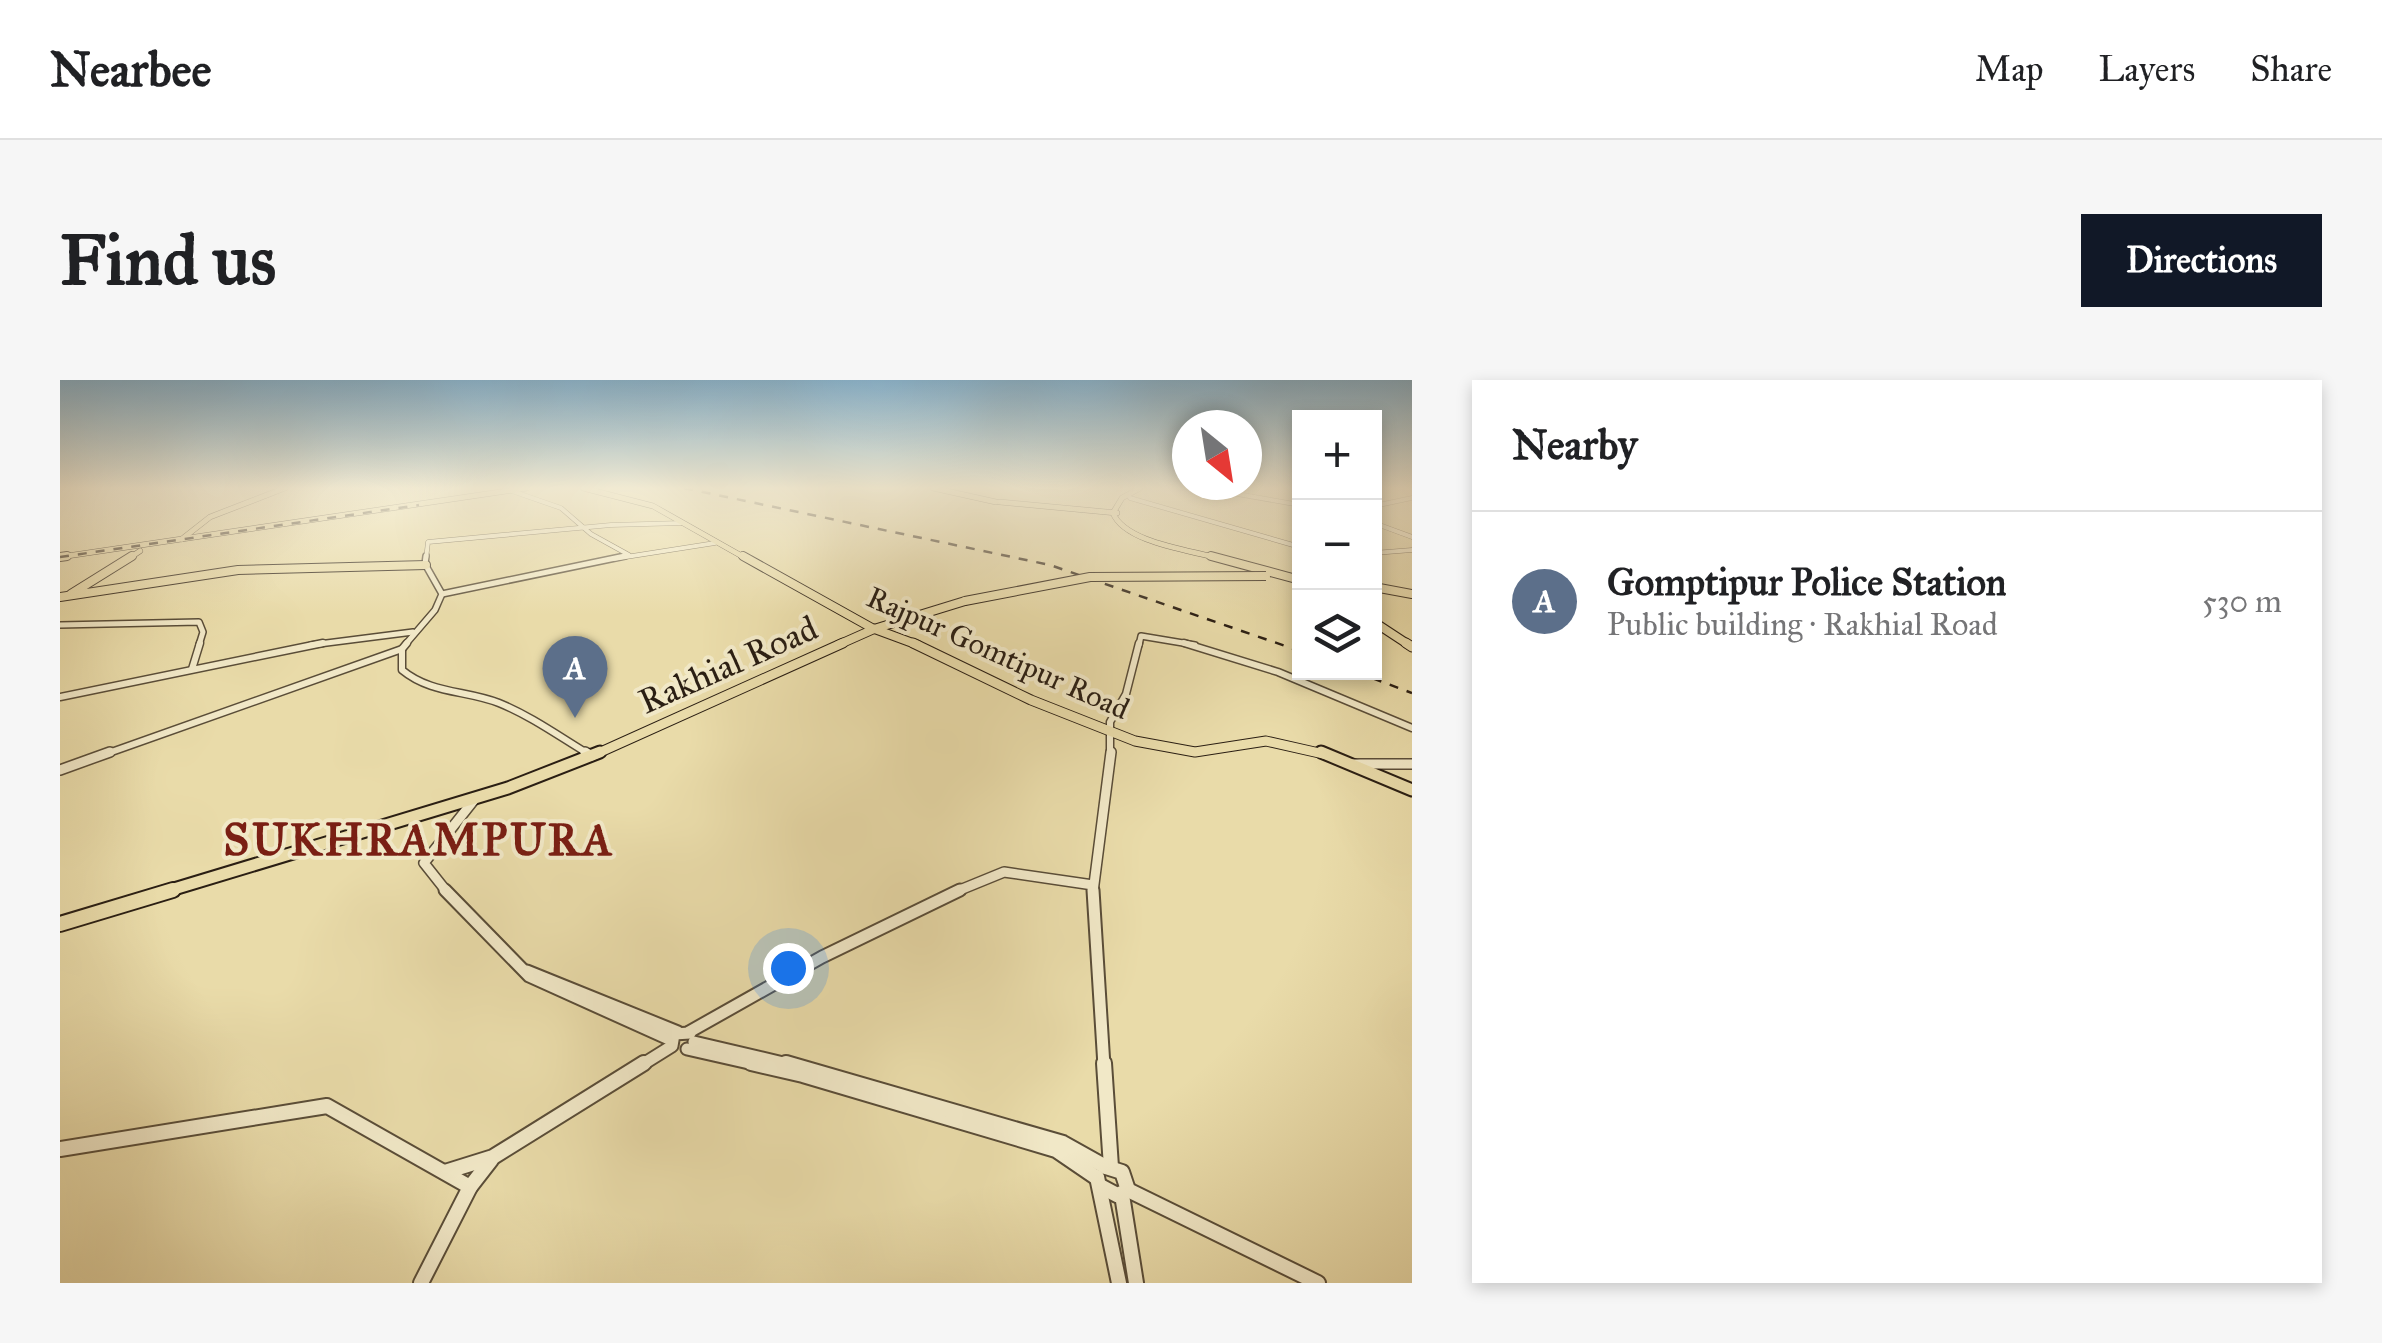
<!DOCTYPE html>
<meta charset="utf-8">
<style>
:root{--surface:#fff;--page:#f6f6f6;--text:#202124;--muted:#757577;--line:#e0e0e0;--accent:#111827}
body{margin:0;font-family:"IM FELL Great Primer",serif;background:var(--page);color:var(--text)}
.controls{position:absolute;right:30px;top:30px;display:grid;overflow:hidden;border-radius:0px;box-shadow:0 5px 15px #0003}
.controls button{width:90px;height:90px;display:grid;place-items:center;padding:0;border:0;border-bottom:2px solid var(--line);background:var(--surface);color:var(--text);font:50px sans-serif}
.compass{position:absolute;left:1112px;top:30px;width:90px;height:90px;border-radius:50%;background:var(--surface);box-shadow:0 5px 15px #0003;rotate:150deg}
.you{position:absolute;left:728px;top:588px;width:35px;height:35px;margin:-25px;border:8px solid #fff;border-radius:50%;background:#1a73e8;box-shadow:0 0 0 15px #1a73e833}
.badge{display:grid;place-items:center;width:65px;height:65px;border-radius:50%;background:var(--accent);color:#fff;font-size:32px;font-weight:700}
.pin{position:absolute;translate:-50% -82px;filter:drop-shadow(0 2px 5px #0008)}
.pin::after{content:'';position:absolute;top:52px;width:35px;height:30px;background:inherit;clip-path:polygon(0 0,100% 0,50% 100%)}
.list{margin:0;padding:0;list-style:none}
h2{display:flex;justify-content:space-between;align-items:center;height:130px;margin:0;padding:0 40px;font-size:42px}
h2 small{font-size:32px;font-weight:400;color:var(--muted)}
.list li{display:grid;grid-template-columns:65px 1fr auto;gap:30px;align-items:center;box-sizing:border-box;height:180px;padding:0 40px;border-top:2px solid var(--line)}
.list b{display:block;font-size:38px;white-space:nowrap}
.list p{margin:0;font-size:32px;white-space:nowrap;color:var(--muted)}
.list em{font-size:32px;font-style:normal;color:var(--muted)}
.icon{flex:none;width:55px;height:55px;fill:none;stroke:currentColor;stroke-width:2;stroke-linecap:round;stroke-linejoin:round}
.map{position:relative;flex:none;width:1352px;height:903px;overflow:hidden;border-radius:0px}
header{display:flex;align-items:center;gap:60px;box-sizing:border-box;height:140px;padding:0 50px;background:var(--surface);border-bottom:2px solid var(--line)}
header strong{font-size:48px}
nav{display:flex;gap:55px;margin-inline-start:auto;font-size:35px}
.intro{display:flex;align-items:center;justify-content:space-between;box-sizing:border-box;height:240px;padding:0 60px}
h1{margin:0;font-size:70px}
.button{padding:25px 45px;border-radius:0px;background:var(--accent);color:#fff;font-size:35px;font-weight:700}
main{display:flex;gap:60px;padding:0 60px}
aside{flex:1;background:var(--surface);border-radius:0px;box-shadow:0 5px 15px #0003}
.map>svg:first-child{display:block}
</style>
<header>
<strong>Nearbee</strong>
<nav><a>Map</a><a>Layers</a><a>Share</a></nav>
</header>
<div class="intro"><h1>Find us</h1><a class="button">Directions</a></div>
<main>
<div class="map">
<svg width="1352" height="903" viewBox="0 0 1352 903">
<rect width="100%" height="100%" fill="#e9dba9"/>
<filter id="stains"><feTurbulence type="fractalNoise" baseFrequency=".002" numOctaves="4"/><feColorMatrix values="0 0 0 0 .2 0 0 0 0 .09 0 0 0 0 .02 0 0 0 .5 -.17"/></filter>
<radialGradient id="worn" r=".72"><stop offset=".6" stop-color="#630" stop-opacity="0"/><stop offset="1" stop-color="#630" stop-opacity=".3"/></radialGradient>
<g fill="none" stroke-linecap="round" stroke-linejoin="round">
<defs>
<g id="minor-far5">
<polyline points="1143,108 1240,125"/>
<polyline points="452,111 501,128 531,154 569,175"/>
<polyline points="1070,118 1240,167"/>
<polyline points="1314,126 1352,118"/>
<polyline points="1314,143 1352,157"/>
<polyline points="1314,173 1352,170"/>
<polyline points="366,179 368,162 551,145 622,143"/>
<polyline points="553,179 655,163"/>
</g>
<g id="minor-far4">
<polyline points="382,214 565,176"/>
<polyline points="0,245 139,242 143,252 139,265"/>
<polyline points="251,265 353,252"/>
<polyline points="345,265 375,230 382,214 365,184 366,176"/>
<polyline points="1079,265 1081,256 1135,265"/>
</g>
<g id="minor-far3">
<polyline points="1124,263 1218,292 1352,348"/>
<path d="M342 269V290C371 314 406 310 439 323 471 336 500 357 530 375"/>
<polyline points="132,289 140,263"/>
<polyline points="0,317 263,263"/>
<polyline points="43,375 342,269 347,263"/>
<polyline points="1050,375 1050,342 1066,314 1079,263"/>
</g>
<g id="minor-far2">
<polyline points="525,372 532,376"/>
<polyline points="1290,384 1352,384"/>
<polyline points="0,390 50,372"/>
<polyline points="387,512 364,483 414,420"/>
<polyline points="895,512 944,492 1033,505"/>
<polyline points="1033,512 1051,372"/>
</g>
<g id="minor-far1">
<polyline points="385,510 469,596 611,660"/>
<polyline points="1033,510 1044,686"/>
<polyline points="467,591 618,652"/>
<polyline points="629,652 762,577 900,510"/>
<polyline points="634,662 736,686"/>
<polyline points="627,669 702,686"/>
<polyline points="580,686 612,666 614,654 630,653"/>
</g>
<g id="minor">
<polyline points="691,683 743,695 996,770 1037,798"/>
<polyline points="726,683 1003,763 1046,787"/>
<polyline points="1044,683 1051,787"/>
<polyline points="0,769 267,726 410,807"/>
<polyline points="385,792 433,777 584,683"/>
<polyline points="1037,797 1059,903"/>
<polyline points="1042,807 1057,815 1068,810 1062,792 1046,787"/>
<polyline points="1068,810 1258,903"/>
<polyline points="1062,815 1076,903"/>
<polyline points="361,903 410,807 431,780"/>
</g>
<g id="major-far4">
<polyline points="523,108 593,126 687,179"/>
<polyline points="873,108 936,122"/>
<path d="M1080 108 1062 118 1053 133C1065 163 1131 170 1161 179"/>
<polyline points="940,122 1057,133"/>
<polyline points="122,159 150,137 225,108"/>
<polyline points="0,177 467,108"/>
<polyline points="68,179 80,171"/>
</g>
<g id="major-far3">
<polyline points="683,176 812,248 858,265"/>
<polyline points="1151,176 1240,200"/>
<polyline points="0,177 7,176"/>
<polyline points="1314,207 1352,214"/>
<polyline points="11,214 72,176"/>
<polyline points="0,217 178,190 366,185"/>
<polyline points="1314,242 1349,265"/>
<polyline points="778,265 814,249 905,221"/>
</g>
<g id="major-far2">
<polyline points="853,263 971,320 1075,361 1135,372 1206,361 1268,375"/>
<polyline points="1346,263 1352,267"/>
<polyline points="534,375 783,263"/>
</g>
<g id="major-far1">
<polyline points="1261,372 1352,410"/>
<polyline points="104,512 448,408 540,372"/>
</g>
<polyline id="major" points="0,544 113,510"/>
</defs>
<!-- minor-far5 casing -->
<use href="#minor-far5" stroke="#5a4d38" stroke-width="5"/>
<!-- minor-far4 casing -->
<use href="#minor-far4" stroke="#5a4d38" stroke-width="8"/>
<!-- minor-far3 casing -->
<use href="#minor-far3" stroke="#5a4d38" stroke-width="9"/>
<!-- minor-far2 casing -->
<use href="#minor-far2" stroke="#5a4d38" stroke-width="12"/>
<!-- minor-far1 casing -->
<use href="#minor-far1" stroke="#5a4d38" stroke-width="15"/>
<!-- minor casing -->
<use href="#minor" stroke="#5a4d38" stroke-width="18"/>
<!-- major-far4 casing -->
<use href="#major-far4" stroke="#2a1e13" stroke-width="6"/>
<!-- major-far3 casing -->
<use href="#major-far3" stroke="#2a1e13" stroke-width="10"/>
<!-- major-far2 casing -->
<use href="#major-far2" stroke="#2a1e13" stroke-width="11"/>
<!-- major-far1 casing -->
<use href="#major-far1" stroke="#2a1e13" stroke-width="15"/>
<!-- major casing -->
<use href="#major" stroke="#2a1e13" stroke-width="18"/>
<!-- minor-far5 -->
<use href="#minor-far5" stroke="#f1e8c7" stroke-width="4"/>
<!-- minor-far4 -->
<use href="#minor-far4" stroke="#f1e8c7" stroke-width="5"/>
<!-- minor-far3 -->
<use href="#minor-far3" stroke="#f1e8c7" stroke-width="6"/>
<!-- minor-far2 -->
<use href="#minor-far2" stroke="#f1e8c7" stroke-width="9"/>
<!-- minor-far1 -->
<use href="#minor-far1" stroke="#f1e8c7" stroke-width="11"/>
<!-- minor -->
<use href="#minor" stroke="#f1e8c7" stroke-width="14"/>
<!-- major-far4 -->
<use href="#major-far4" stroke="#e9dba9" stroke-width="5"/>
<!-- major-far3 -->
<use href="#major-far3" stroke="#e9dba9" stroke-width="8"/>
<!-- major-far2 -->
<use href="#major-far2" stroke="#e9dba9" stroke-width="9"/>
<!-- major-far1 -->
<use href="#major-far1" stroke="#e9dba9" stroke-width="11"/>
<!-- major -->
<use href="#major" stroke="#e9dba9" stroke-width="14"/>
<!-- rail -->
<g stroke="#2a1e13" stroke-width="2.5" stroke-dasharray="9 9" stroke-linecap="butt">
<polyline points="624,108 990,185 1240,271"/>
<polyline points="0,177 359,125"/>
<polyline points="1296,292 1352,313"/>
</g>
<defs>
<polyline id="major-bridge" points="905,221 1030,197 1206,196"/>
</defs>
<!-- major-bridge casing -->
<use href="#major-bridge" stroke="#2a1e13" stroke-width="10" stroke-linecap="butt"/>
<!-- major-bridge -->
<use href="#major-bridge" stroke="#e9dba9" stroke-width="8"/>
</g>
<!-- sky -->
<linearGradient id="sky" x2="0" y2="1"><stop stop-color="#89b6d2"/><stop offset="0.46" stop-color="#f5efd8"/><stop offset="1" stop-color="#f5efd8" stop-opacity="0"/></linearGradient>
<rect width="1352" height="235" fill="url(#sky)"/>
<g text-anchor="middle" dominant-baseline="central" stroke-width="8" stroke-linejoin="round" paint-order="stroke">
<!-- far-street labels -->
<g font-size="30" fill="#2a1e13" stroke="#f1e8c7">
<text transform="translate(938 273) rotate(24)">Rajpur Gomtipur Road</text>
</g>
<!-- street labels -->
<g font-size="35" fill="#2a1e13" stroke="#f1e8c7">
<text transform="translate(668 285) rotate(-24)">Rakhial Road</text>
</g>
<!-- district labels -->
<g font-size="45" font-weight="bold" letter-spacing="2.5" fill="#7a1f14" stroke="#f1e8c7">
<text x="359" y="459">SUKHRAMPURA</text>
</g>
</g>
<rect width="100%" height="100%" filter="url(#stains)"/>
<rect width="100%" height="100%" fill="url(#worn)"/>
</svg>
<div class="controls">
<button>+</button>
<button>−</button>
<button><svg class="icon" aria-label="layers" viewBox="0 0 24 24"><path d="M12 4l9 5-9 5-9-5zM3 14l9 5 9-5"/></svg></button>
</div>
<svg class="compass" viewBox="-18 -18 36 36"><path d="M0-13l5 13h-10z" fill="#e53935"/><path d="M0 13l5-13h-10z" fill="#757577"/></svg>
<div class="you"></div>
<div class="pin badge" style="left:515px;top:338px;background:#5c6f8a">A</div>
</div>
<aside>
<h2>Nearby<small></small></h2>
<ul class="list">
<li><span class="badge" style="background:#5c6f8a">A</span><div><b>Gomptipur Police Station</b><p>Public building · Rakhial Road</p></div><em>530 m</em></li>
</ul>
</aside>
</main>
